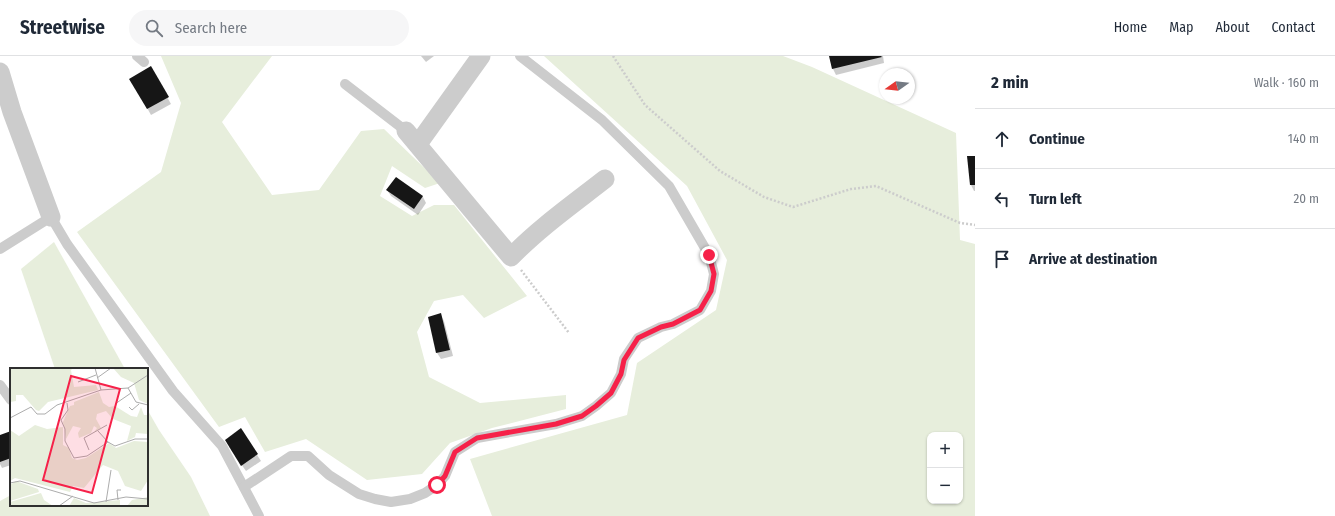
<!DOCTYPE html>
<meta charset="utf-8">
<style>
:root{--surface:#fff;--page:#f6f6f7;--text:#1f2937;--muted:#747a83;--line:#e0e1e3}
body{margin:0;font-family:"Fira Sans Condensed",sans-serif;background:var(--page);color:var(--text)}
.controls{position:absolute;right:12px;bottom:12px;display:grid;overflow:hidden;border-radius:8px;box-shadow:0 1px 3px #0004}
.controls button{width:36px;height:36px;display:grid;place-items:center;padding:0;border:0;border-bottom:1px solid var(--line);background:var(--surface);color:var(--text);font:20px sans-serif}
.compass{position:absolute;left:879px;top:12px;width:36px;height:36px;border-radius:50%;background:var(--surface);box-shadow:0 1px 3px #0004;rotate:255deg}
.stop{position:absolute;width:12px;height:12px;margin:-9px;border:3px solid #f62149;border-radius:50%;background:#fff}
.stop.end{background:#f62149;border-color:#fff;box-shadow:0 1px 4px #0008}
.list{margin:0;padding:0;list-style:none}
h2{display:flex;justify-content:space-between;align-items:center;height:52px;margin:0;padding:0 16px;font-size:17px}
h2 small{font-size:13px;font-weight:400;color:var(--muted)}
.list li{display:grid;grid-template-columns:26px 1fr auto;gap:12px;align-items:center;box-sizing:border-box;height:60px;padding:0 16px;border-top:1px solid var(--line)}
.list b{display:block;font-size:15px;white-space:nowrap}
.list em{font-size:13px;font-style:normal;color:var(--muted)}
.icon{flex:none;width:22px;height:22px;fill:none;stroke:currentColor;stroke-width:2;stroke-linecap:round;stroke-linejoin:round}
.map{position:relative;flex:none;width:975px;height:460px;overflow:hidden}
header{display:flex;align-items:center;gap:24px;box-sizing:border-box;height:56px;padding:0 20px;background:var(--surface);border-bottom:1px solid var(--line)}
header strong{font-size:19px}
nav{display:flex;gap:22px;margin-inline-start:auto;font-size:14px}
.search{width:280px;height:36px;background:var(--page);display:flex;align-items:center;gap:10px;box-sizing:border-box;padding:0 14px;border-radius:22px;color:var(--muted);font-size:15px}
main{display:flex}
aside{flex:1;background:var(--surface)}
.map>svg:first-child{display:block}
</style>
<header>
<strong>Streetwise</strong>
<div class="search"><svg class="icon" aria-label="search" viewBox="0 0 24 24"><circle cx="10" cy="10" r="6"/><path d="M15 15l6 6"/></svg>Search here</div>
<nav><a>Home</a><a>Map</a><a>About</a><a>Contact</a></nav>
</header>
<main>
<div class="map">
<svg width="975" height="460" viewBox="0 0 975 460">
<rect width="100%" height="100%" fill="#fff"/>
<!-- green -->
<g fill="#e7eedc" fill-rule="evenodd">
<polygon points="161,0 272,0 222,66 272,139 319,134 361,75 384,73 440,127 425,132 392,110 380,140 412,160 434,149 454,149 527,240 484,262 463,239 434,245 417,276 429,321 480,347 566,339 566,353 492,372 450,387 422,418 367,424 306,383 265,396 245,361 219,371 77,176 161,116 181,47"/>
<path d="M544 0H783L812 11 956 77 960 184 975 188V460H492L470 403 627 359 637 307 716 254 727 204 687 130ZM930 379H960V445H930Z"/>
<polygon points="54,186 125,313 55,313 21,213"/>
<polygon points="147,353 159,374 191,421 210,460 0,460 0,445 11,439 11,449 147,449"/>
</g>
<!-- shadow -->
<g fill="#0003">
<polygon points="421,0 434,0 426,6"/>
<polygon points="830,0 883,0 884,7 836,19 833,13"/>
<polygon points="151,12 171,48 151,59 131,23"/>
<polygon points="975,101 975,135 974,135 971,129"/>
<polygon points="396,122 423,141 426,147 418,159 391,140 387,134"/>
<polygon points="441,259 444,265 453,300 441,303 437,297 429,262"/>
<polygon points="241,374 261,405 246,415 229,391"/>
<polygon points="11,376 11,409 2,412 0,408 0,380"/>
</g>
<!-- building -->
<g fill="#161616">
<polygon points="829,0 881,0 882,1 832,13"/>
<polygon points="151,10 169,41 147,53 129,23"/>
<polygon points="967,100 975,100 975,129 970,129"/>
<polygon points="396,121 423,140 414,153 386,134"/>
<polygon points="441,257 450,294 436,297 428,261"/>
<polygon points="241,372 258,398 241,410 225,384"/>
<polygon points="11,375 11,402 0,406 0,379"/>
</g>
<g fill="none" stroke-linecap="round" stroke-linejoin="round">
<!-- path -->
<g stroke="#ccc" stroke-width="2.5" stroke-dasharray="2 2" stroke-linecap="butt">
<polyline points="613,0 645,49 720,115 764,141 793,151 851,133 876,130 960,167 975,169"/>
<polyline points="521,214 569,277"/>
</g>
<!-- lane -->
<g stroke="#ccc" stroke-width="10">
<polyline points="137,0 144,6"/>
<polyline points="345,28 406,75"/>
<polyline points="0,193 51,161 67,188 173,335 222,390 259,460"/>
<polyline points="0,329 11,344"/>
<polyline points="244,431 291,400 308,400 329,419 359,438 375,443 391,446 410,443 425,437 437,429 445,420 455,396 477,382 556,368 582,360 596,350 611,337 621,318 624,303 638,282 661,271 673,268 700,254 711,235 714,218 709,199 669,130 602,64 520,0"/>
</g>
<!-- street -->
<g stroke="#ccc" stroke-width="19">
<polyline points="0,16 12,56 51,161"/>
<path d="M406 75 511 201C539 172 573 148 605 123"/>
<polyline points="418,88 481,0"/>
</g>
</g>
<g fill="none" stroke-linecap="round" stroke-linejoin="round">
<!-- route -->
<polyline stroke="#f62149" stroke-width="5" points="437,429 445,420 455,396 477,382 556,368 582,360 596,350 611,337 621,318 624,304 638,282 661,271 673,268 700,254 711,235 714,218 709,199"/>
</g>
<!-- overview -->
<g transform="translate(10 312)">
<rect width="138" height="138" fill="#fff"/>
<path d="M0 0H63L61 2 64 19 86 17 88 22 38 34 29 43 26 42 13 27H6V33L0 34ZM103 0H138V36L129 32 124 15 111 9ZM89 24 93 35 99 39 105 38 121 48 127 49 131 39 134 47H138V66L126 65 125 69 117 73 121 58 103 51 96 43 87 46 86 51 91 60 84 64 87 60 84 58 81 65 69 70 68 65 71 60 63 58 56 71 53 54 60 38 64 37V34ZM25 57 37 61 53 59V77L59 80 62 90 67 92 76 90 99 75 106 80 124 73 138 74V112L131 123 115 118 108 103 93 97 74 120 63 118 60 124 5 110 0 113V62L9 68ZM6 113 28 121 29 124 0 133V117ZM31 125 34 132 43 138H0V134ZM138 129V138H117L122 132ZM64 130 76 135 110 132V138H59Z" fill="#e7eedc"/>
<path fill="none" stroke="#acacac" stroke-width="1" d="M87 10 101 0M68 14 86 7M118 20 126 34 138 37M91 22 118 20 138 7M57 35 58 42 51 52 55 61V73L64 90 77 88 98 74M105 36 121 25M119 39 122 42 129 36M0 50 21 39 27 46H35L47 37 91 22 85 0M88 63 98 74 105 78 125 71H138M79 82 74 70 97 57M0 115 10 113 84 135 116 129 138 131M108 132 107 122H111M96 134 101 102M49 138 63 128"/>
<path fill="#f62149" fill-opacity="0.15" stroke="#f62149" stroke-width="2" d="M61 8 110 21 82 125 33 112Z"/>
<rect width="138" height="138" fill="none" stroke="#2f2f2f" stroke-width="2"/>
</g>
</svg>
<div class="controls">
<button>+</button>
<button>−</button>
</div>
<svg class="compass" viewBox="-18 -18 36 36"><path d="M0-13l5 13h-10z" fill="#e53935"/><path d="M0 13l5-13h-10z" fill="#747a83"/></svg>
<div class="stop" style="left:437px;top:429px"></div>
<div class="stop end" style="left:709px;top:199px"></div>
</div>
<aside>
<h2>2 min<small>Walk · 160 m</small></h2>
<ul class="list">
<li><svg class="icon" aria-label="ahead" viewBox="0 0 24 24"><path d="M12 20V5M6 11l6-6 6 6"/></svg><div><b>Continue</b></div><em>140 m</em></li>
<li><svg class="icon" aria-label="left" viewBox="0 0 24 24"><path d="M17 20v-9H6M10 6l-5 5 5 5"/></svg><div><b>Turn left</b></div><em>20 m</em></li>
<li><svg class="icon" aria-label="arrive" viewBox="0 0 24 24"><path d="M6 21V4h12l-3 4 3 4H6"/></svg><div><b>Arrive at destination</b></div></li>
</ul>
</aside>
</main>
